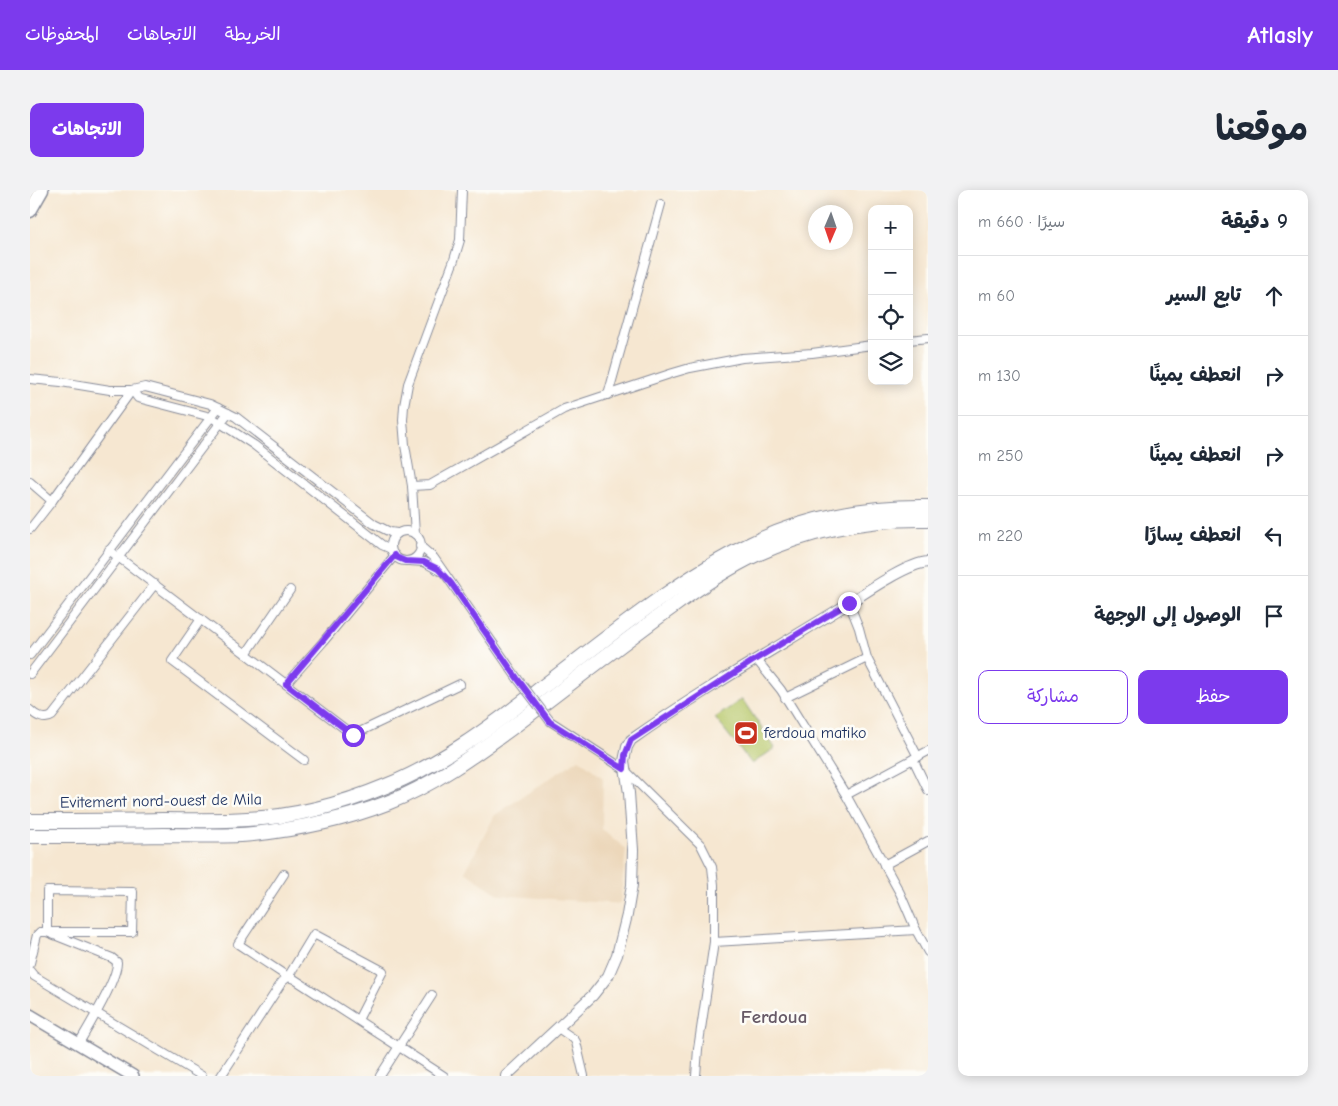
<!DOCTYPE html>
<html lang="ar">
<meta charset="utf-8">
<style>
:root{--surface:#fff;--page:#f2f2f3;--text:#1f2937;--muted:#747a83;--line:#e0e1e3;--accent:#7c3aed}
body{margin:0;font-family:"Comic Neue","Playpen Sans Arabic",sans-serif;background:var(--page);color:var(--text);direction:rtl}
.controls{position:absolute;right:15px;top:15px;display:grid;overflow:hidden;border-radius:10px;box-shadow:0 2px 12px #0003}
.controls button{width:45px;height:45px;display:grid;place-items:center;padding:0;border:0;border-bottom:1px solid var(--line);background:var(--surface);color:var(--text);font:25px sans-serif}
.compass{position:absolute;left:778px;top:15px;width:45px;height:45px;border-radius:50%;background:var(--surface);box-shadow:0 2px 12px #0003;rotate:182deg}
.stop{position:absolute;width:15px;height:15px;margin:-11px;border:4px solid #7c3aed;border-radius:50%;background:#fff}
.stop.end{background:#7c3aed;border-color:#fff;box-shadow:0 1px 5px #0008}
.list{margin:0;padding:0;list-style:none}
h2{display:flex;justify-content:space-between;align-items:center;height:65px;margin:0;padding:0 20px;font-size:21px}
h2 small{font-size:16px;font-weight:400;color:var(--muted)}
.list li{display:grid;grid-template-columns:32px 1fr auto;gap:15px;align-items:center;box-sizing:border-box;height:80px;padding:0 20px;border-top:1px solid var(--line)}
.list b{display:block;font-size:19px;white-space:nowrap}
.list em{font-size:16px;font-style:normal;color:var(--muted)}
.actions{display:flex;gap:10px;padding:15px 20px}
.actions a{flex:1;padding:11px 0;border:1px solid var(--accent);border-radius:10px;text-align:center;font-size:18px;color:var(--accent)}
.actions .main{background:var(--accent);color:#fff}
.icon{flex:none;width:28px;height:28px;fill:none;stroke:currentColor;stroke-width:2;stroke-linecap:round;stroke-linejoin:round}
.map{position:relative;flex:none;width:898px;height:886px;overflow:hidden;direction:ltr;border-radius:10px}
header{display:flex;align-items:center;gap:30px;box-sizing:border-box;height:70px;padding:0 25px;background:var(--accent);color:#fff}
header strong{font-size:24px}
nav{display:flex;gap:28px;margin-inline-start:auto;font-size:18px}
.intro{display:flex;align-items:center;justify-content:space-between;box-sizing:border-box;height:120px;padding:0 30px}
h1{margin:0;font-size:35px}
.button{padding:12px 22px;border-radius:10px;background:var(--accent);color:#fff;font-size:18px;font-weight:700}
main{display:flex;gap:30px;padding:0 30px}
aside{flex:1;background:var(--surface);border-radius:10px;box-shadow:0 2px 12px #0003}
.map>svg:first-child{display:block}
</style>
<header>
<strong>Atlasly</strong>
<nav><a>الخريطة</a><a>الاتجاهات</a><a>المحفوظات</a></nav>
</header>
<div class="intro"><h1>موقعنا</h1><a class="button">الاتجاهات</a></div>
<main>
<aside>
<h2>9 دقيقة<small>سيرًا · 660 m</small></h2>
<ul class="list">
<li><svg class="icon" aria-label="ahead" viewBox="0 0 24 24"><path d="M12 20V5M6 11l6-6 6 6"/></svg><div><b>تابع السير</b></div><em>60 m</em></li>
<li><svg class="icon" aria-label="right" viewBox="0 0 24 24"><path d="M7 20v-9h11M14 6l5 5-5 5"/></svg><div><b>انعطف يمينًا</b></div><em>130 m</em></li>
<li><svg class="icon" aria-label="right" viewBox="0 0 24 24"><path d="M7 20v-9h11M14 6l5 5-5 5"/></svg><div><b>انعطف يمينًا</b></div><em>250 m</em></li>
<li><svg class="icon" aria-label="left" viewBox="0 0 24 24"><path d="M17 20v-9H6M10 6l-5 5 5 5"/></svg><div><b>انعطف يسارًا</b></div><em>220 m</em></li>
<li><svg class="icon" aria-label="arrive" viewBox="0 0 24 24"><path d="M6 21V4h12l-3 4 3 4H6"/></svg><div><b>الوصول إلى الوجهة</b></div></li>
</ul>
<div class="actions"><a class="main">حفظ</a><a>مشاركة</a></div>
</aside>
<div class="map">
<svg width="898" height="886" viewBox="0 0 898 886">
<rect width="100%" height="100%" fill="#fdfcf7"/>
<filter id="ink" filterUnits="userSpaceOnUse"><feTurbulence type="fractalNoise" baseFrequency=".02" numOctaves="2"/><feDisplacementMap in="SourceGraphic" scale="10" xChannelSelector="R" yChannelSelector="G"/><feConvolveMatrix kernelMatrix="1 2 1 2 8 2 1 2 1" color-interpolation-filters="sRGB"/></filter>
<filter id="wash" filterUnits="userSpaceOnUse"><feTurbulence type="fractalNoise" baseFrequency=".0096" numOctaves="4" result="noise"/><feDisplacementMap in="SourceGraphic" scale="20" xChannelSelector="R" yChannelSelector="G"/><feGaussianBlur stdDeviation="1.12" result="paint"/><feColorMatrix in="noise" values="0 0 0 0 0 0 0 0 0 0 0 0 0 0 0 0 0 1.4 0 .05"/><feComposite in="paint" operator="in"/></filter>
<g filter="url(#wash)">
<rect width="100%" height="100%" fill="#f6e7d1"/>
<!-- built -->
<polygon fill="#ecd7ba" points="549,569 573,588 572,639 596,659 590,714 470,705 435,682 465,625"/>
<!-- green -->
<polygon fill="#b7c86b" stroke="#697c64" points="712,509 745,558 722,574 685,528"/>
</g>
<g filter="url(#ink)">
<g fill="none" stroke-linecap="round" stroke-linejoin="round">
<defs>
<g id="minor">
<polyline points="879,150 898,148"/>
<polyline points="0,189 31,192 80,200 102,200 115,197 180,214 206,227 344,334 360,342 367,343"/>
<polyline points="102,200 108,208 181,227 224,255 352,355 361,359"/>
<polyline points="578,205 631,14"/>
<polyline points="0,292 22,311"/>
<polyline points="382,296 375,255 373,230 374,216 378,194 424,70 430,50 432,0"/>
<polyline points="0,339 22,311 102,200"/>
<circle cx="376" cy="356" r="15"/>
<polyline points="385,344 382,296 400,295 534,219 643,183 660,178 712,168 782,163 842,155"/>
<polyline points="390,356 404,368 487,488"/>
<polyline points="79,360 323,545 430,494"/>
<polyline points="379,371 394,372 410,381"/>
<polyline points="819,413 829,438 837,468 888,567"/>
<polyline points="171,429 142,471 274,570"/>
<polyline points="216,464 260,400"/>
<polyline points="0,465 188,218"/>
<polyline points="726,469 751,500 816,605 870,703 886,740 898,762"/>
<polyline points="0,484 198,223"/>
<polyline points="256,494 293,452 365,365"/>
<polyline points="755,508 837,468"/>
<path d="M0 520C6 526 15 531 22 526L125 394"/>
<polyline points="520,531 594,579 671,655 682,677 684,695 684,752 668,859 666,886"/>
<polyline points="883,569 898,600"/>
<polyline points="816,605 898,561"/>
<polyline points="854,675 898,651"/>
<polyline points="254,684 208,754 258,787 284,744 353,781 328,830"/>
<polygon points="17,701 103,702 102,742 17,742"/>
<polyline points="684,752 886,740"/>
<path d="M0 773 7 745 10 742H17L82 768 87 772C88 788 58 838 49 853"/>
<polyline points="0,781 4,786 172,886"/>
<polyline points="528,838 544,849 546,852 554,886"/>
<polyline points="191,886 252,792 258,787 264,789 414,886"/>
<polyline points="350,886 402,805"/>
</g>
<path id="tertiary" d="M476 886 563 805 578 786 587 765 597 725 602 695 603 660 599 603 594 571 597 557 601 550C669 502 741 461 811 418 832 405 875 374 898 372"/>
<polyline id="secondary" points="0,825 103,886"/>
<polyline id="primary" points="0,21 12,0"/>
<g id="trunk">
<path d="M0 631C44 631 89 631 133 630 161 630 189 631 217 629 263 627 313 614 356 596 411 574 459 538 506 502 575 450 643 392 721 354 775 327 838 316 898 317"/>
<path d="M0 646C45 646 89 646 134 645 163 645 193 647 223 644 268 639 314 630 357 613 404 595 447 563 488 533 539 495 589 455 642 417 668 398 695 379 725 365 779 340 839 328 898 329"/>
</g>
</defs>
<!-- minor casing -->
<use href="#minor" stroke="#888b98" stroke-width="10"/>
<!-- tertiary casing -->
<use href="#tertiary" stroke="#888b98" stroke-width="12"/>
<!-- secondary casing -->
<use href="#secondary" stroke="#888b98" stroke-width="14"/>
<!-- primary casing -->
<use href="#primary" stroke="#888b98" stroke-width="15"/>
<!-- trunk casing -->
<use href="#trunk" stroke="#888b98" stroke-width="16"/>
<!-- minor -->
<use href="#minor" stroke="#fff" stroke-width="8"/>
<!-- tertiary -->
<use href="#tertiary" stroke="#fff" stroke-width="10"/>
<!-- secondary -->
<use href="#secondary" stroke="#fff" stroke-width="11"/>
<!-- primary -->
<use href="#primary" stroke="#fff" stroke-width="12"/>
<!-- trunk -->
<use href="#trunk" stroke="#fff" stroke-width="14"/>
<defs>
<polyline id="minor-bridge" points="487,488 520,531"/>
</defs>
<!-- minor-bridge casing -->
<use href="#minor-bridge" stroke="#888b98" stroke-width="10" stroke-linecap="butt"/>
<!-- minor-bridge -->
<use href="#minor-bridge" stroke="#fff" stroke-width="8"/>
</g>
</g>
<g fill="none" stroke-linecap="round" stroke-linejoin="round" filter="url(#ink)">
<!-- route -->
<polyline stroke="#7c3aed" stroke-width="6" points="323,545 256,494 365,365 366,367 375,371 394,372 408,379 421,393 487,488 520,532 594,579 595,565 601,550 726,469 819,413"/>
</g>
<!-- icons -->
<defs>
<symbol id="stadium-square" viewBox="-11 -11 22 22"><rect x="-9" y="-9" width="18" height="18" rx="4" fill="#c8321e" stroke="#fdfcf7"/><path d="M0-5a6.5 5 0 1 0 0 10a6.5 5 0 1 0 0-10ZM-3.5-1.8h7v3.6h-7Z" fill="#fff"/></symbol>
</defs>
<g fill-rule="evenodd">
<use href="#stadium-square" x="702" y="529" width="28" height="28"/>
</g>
<g text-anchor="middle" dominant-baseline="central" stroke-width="5" stroke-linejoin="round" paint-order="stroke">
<!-- poi labels -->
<g font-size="16" fill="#1b2f5e" stroke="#fdfcf7" text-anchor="start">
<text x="734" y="543">ferdoua matiko</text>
</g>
<!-- street labels -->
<g font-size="16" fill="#1b2f5e" stroke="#fdfcf7">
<text transform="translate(131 611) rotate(-1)">Evitement nord-ouest de Mila</text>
</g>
<!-- quarter labels -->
<g font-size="19" font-weight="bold" fill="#675a67" stroke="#fdfcf7">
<text x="744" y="827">Ferdoua</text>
</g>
</g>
</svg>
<div class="controls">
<button>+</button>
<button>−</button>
<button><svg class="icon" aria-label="locate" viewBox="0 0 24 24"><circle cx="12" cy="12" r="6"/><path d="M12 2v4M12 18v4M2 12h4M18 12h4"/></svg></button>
<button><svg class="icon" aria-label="layers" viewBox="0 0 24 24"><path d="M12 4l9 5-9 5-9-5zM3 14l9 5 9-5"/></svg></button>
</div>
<svg class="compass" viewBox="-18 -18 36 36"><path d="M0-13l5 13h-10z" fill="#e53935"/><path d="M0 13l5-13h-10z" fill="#747a83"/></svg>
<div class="stop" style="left:323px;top:545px"></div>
<div class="stop end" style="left:819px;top:413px"></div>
</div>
</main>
